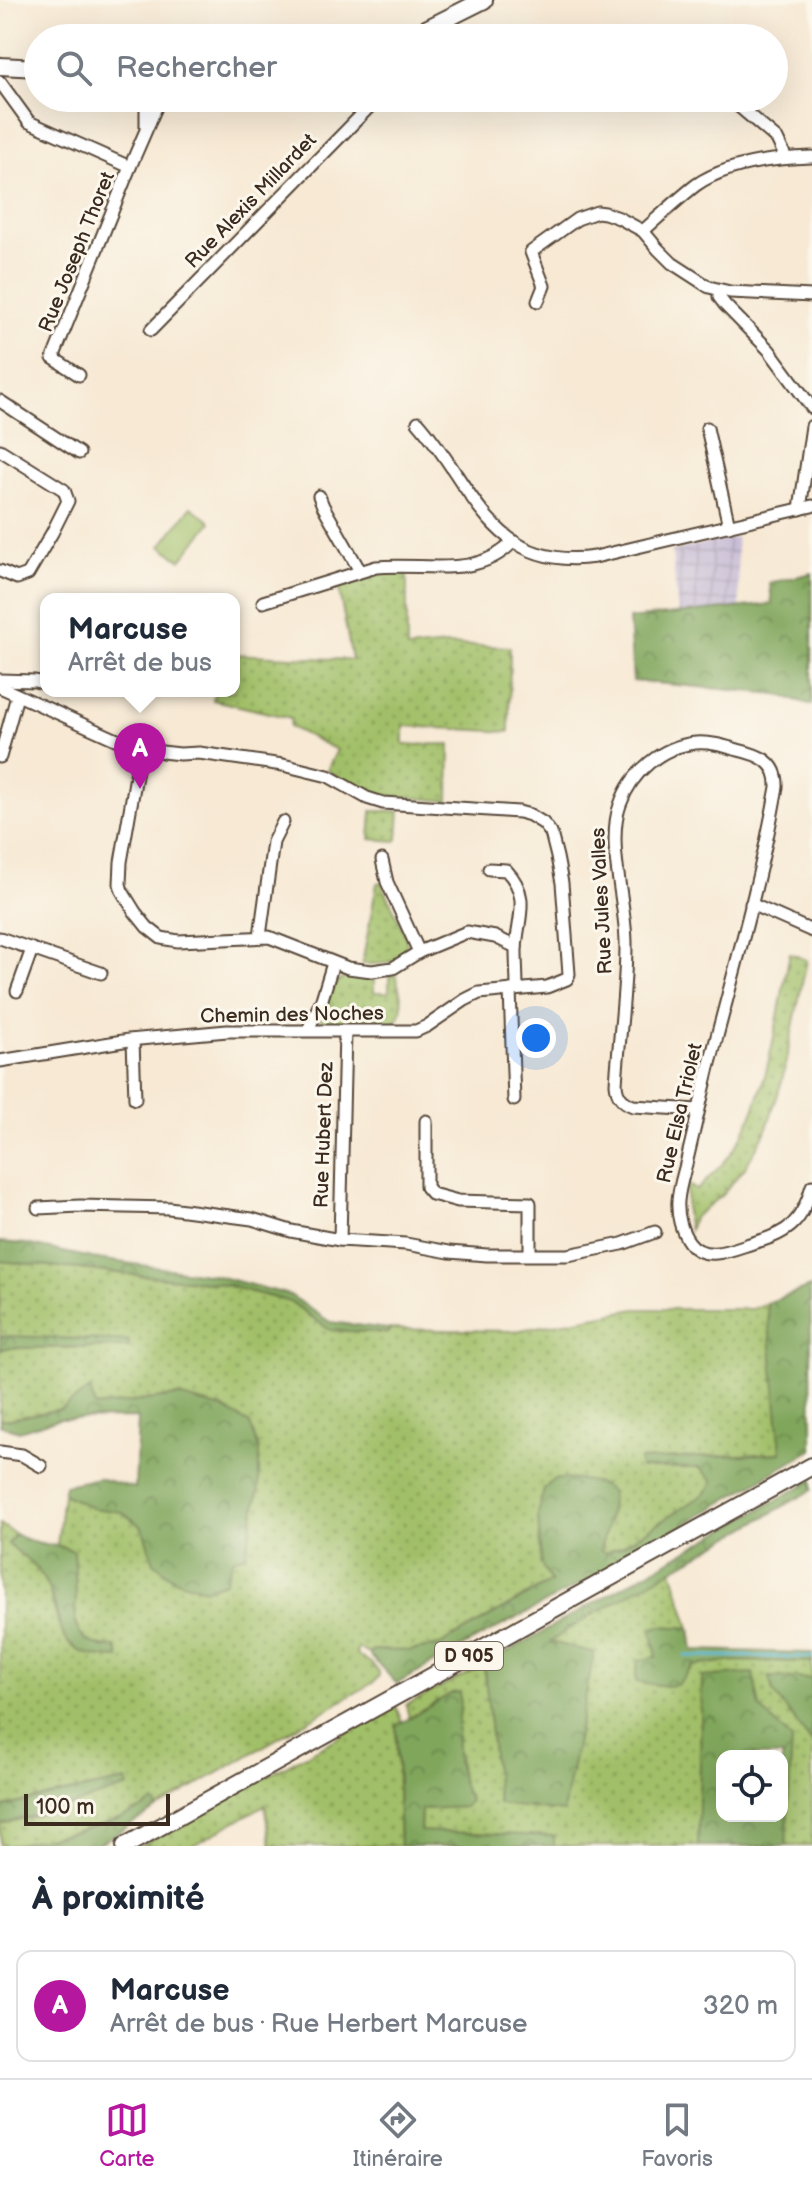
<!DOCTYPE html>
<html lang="fr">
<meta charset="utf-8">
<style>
:root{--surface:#fff;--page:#f6f6f7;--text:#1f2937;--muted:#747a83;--line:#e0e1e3;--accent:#b5179e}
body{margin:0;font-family:"Balsamiq Sans",sans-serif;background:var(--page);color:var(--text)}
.controls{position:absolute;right:24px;bottom:24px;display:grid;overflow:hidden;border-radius:16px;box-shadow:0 8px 32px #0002}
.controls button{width:72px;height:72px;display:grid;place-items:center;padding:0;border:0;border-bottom:2px solid var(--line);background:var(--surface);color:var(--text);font:40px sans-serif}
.scale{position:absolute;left:24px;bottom:20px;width:146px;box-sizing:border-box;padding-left:8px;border:4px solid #3b2a1e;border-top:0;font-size:22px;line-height:28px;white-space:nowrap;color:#3b2a1e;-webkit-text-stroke:6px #fbf7ec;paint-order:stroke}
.you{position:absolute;left:536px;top:1038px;width:28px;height:28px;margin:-20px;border:6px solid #fff;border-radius:50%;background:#1a73e8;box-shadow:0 0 0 12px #1a73e833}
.badge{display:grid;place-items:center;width:52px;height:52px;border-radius:50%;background:var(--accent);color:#fff;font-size:26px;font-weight:700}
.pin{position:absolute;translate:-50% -66px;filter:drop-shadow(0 2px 4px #0008)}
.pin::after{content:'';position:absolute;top:42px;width:28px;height:24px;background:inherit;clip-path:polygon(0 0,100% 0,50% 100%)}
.popup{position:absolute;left:40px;top:593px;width:200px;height:104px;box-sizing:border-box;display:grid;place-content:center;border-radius:16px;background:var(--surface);filter:drop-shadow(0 2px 6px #0005);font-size:26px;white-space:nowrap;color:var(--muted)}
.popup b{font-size:30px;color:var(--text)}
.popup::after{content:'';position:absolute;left:50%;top:100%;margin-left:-16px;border:16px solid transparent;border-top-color:var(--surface)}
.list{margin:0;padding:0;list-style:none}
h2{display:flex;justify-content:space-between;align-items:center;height:104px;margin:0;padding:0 32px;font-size:34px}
h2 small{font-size:26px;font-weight:400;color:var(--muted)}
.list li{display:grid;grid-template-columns:52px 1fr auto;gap:24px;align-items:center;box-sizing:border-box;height:112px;margin:0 16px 16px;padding:0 16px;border:2px solid var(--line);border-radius:16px}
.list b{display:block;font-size:30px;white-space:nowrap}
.list p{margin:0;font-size:26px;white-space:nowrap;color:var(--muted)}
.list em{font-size:26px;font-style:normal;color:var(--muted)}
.icon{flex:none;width:44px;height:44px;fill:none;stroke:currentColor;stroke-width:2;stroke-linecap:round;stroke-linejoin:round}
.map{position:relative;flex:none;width:812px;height:1846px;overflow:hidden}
.search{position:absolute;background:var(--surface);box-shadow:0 8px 32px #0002;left:24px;right:24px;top:24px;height:88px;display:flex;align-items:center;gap:20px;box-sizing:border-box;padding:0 28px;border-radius:44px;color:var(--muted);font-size:30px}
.sheet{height:232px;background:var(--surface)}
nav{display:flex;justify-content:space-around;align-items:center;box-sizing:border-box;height:112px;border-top:2px solid var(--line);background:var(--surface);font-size:22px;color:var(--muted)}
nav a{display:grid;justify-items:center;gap:4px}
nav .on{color:var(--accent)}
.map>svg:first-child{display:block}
</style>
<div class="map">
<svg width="812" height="1846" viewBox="0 0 812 1846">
<defs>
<pattern id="industrial-grid" width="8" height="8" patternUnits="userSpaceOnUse" patternTransform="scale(2)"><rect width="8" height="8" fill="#cabfd7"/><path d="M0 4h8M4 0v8" fill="none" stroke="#aea4b8"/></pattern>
<pattern id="grass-dots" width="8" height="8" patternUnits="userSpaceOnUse" patternTransform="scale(2)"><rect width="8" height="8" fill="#a1bf67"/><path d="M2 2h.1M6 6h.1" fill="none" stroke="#849b54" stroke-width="1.8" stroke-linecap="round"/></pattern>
<pattern id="forest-crowns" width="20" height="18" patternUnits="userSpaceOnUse" patternTransform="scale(2)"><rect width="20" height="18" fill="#80a65c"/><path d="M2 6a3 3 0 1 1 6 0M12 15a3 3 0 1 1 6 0" fill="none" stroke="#6a874b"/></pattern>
</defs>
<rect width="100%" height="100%" fill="#fbf7ec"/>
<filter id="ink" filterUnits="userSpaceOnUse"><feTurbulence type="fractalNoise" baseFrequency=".0125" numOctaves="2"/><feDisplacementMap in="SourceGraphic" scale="16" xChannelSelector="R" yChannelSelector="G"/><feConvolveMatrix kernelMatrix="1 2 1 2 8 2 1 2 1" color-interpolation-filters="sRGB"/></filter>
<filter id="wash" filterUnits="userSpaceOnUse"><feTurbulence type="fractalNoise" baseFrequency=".006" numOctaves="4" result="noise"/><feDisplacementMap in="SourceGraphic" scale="32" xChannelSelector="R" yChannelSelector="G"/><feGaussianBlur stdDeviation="1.8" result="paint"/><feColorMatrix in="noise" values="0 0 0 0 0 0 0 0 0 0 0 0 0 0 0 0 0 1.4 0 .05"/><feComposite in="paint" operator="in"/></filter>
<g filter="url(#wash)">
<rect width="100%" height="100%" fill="#f7e9d4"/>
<!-- industrial -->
<polygon fill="url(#industrial-grid)" points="736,537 740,608 678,614 672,551"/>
<!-- grass -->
<g fill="url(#grass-dots)" stroke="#6e7442" stroke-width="2" fill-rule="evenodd">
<polygon points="383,573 407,574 407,649 446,645 510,647 509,732 404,726 404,745 450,744 449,801 369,794 327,770 337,750 290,727 291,718 213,700 215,691 234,691 234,654 352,660 338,585"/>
<polygon points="372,811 400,811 398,839 396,841 370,839"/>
<path d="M381 882C387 893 392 905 397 917 401 926 408 937 407 947 404 964 375 965 362 964L377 883Z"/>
<path d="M790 953 807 960 782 1081 766 1131 745 1168 722 1195 694 1217 689 1230 686 1213 687 1184 697 1190C709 1177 725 1164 734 1149 769 1097 777 1014 790 953Z"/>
<path d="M396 975C400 995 409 1011 391 1026 378 1027 330 1033 322 1023 316 1015 333 982 342 979 351 975 364 977 374 978V992H389V976Z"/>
<path d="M0 1261 217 1283 291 1302 330 1330 388 1333 389 1329 515 1331 636 1309H752L767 1303 782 1453 640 1460 641 1468H700L713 1480 710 1488 703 1495 622 1546 605 1553 600 1551 609 1517 538 1514 541 1565 551 1581 440 1645 410 1651 374 1650 368 1653 358 1648 356 1654 371 1663 379 1672V1676L374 1682 158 1808 154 1803C109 1828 59 1836 9 1846H0V1824L54 1811 127 1781 43 1797 0 1808V1524L15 1534 8 1544 31 1562 41 1573 49 1590 58 1623 69 1644 119 1658 116 1647C78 1647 74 1630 74 1597 74 1582 74 1567 74 1551L57 1545 63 1494 92 1508 121 1511 142 1527 154 1562 178 1396 94 1407 90 1390 61 1409 10 1419H0V1350L6 1348 128 1347 129 1341 0 1337Z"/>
<path d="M672 1569 690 1628 660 1626C652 1659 658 1659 678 1684L693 1666 730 1661 812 1662V1846H554L553 1836 420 1832 421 1809 464 1807 456 1739 461 1701 452 1693 409 1718 406 1705 484 1665 498 1803 550 1642 568 1629ZM722 1756H782V1816H722Z"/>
<polygon points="396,1706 402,1723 396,1727 400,1846 271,1846 265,1805 192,1846 139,1846"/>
</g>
<!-- forest -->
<g fill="url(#forest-crowns)" stroke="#5e683d" stroke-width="2" fill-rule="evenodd">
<polygon points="812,573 812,705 776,694 633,681 629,619 772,604 770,583"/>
<polygon points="0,1242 26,1244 97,1259 213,1275 290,1295 330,1322 389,1329 388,1333 330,1330 291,1302 217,1283 0,1261"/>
<path d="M810 1287 812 1450C750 1485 689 1523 628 1558 552 1602 472 1638 397 1684L368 1653 374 1650 410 1651 440 1645 551 1582 541 1565 538 1514 544 1489 554 1479C573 1480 599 1477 612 1494L609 1517 600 1550 605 1553 622 1546 703 1495 710 1488 713 1480 700 1468H640V1460L781 1453 767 1303Z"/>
<polygon points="9,1336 129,1341 129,1347 6,1348 0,1350 0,1337"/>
<polygon points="90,1389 95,1407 178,1396 222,1408 250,1424 259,1450 259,1487 246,1555 233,1559 225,1582 204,1589 174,1579 154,1562 142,1527 122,1512 92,1508 63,1494 65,1485 98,1478 135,1488 138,1418 58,1419 19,1431 0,1425 0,1419 10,1419 61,1409"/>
<polygon points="812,1480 812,1490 568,1629 551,1642 594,1653 563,1812 498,1804 484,1665"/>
<path d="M15 1534C33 1545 53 1543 74 1551L76 1593 75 1625 85 1640 101 1647H116L119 1658C42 1657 71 1618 40 1573 32 1561 19 1553 8 1544Z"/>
<polygon points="660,1626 690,1628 693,1650 812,1653 812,1662 730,1661 693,1666 678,1684 667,1686 636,1682 638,1660 657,1657 651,1628"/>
<path d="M753 1673 760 1708 792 1740 786 1846H698L702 1677ZM722 1756H782V1816H722Z"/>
<polygon points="769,1677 812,1679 812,1743 773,1692"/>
<path d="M459 1692C463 1708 457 1722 457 1738 455 1760 460 1782 470 1802L464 1807 421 1809 420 1831 554 1836V1846H400L396 1726 452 1693Z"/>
<polygon points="127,1781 128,1787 54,1811 0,1824 0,1808 43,1797"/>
<path d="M154 1802 158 1808 95 1846H9C59 1834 109 1829 154 1802Z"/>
</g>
<!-- garden -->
<polygon fill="#a1bf67" stroke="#6e7442" stroke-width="2" points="191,507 211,522 181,560 161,546"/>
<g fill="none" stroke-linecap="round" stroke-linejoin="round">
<!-- stream -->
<polyline stroke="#52b3d0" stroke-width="3" points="685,1656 812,1657"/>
</g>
</g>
<g filter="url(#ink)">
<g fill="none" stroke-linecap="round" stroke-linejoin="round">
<defs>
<g id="street">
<polyline points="0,82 29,122 130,167"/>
<polyline points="146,98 146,127"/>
<polyline points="729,98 777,139 786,158"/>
<path d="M643 231C661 215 678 199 696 185 728 163 774 158 812 157"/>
<polyline points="719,290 719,297 725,305 769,350 812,408"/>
<polyline points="538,301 544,286 531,252 577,219 597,212 605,213 619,218 643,231 658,249 672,263 709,287 730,292 812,296"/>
<polyline points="151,330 378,98"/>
<polyline points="79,375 53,358 130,167 160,98"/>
<polyline points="0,401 79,453"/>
<path d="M418 422C473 484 491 572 595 557L812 506"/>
<polyline points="707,428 729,526"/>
<polyline points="0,450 64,490 68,501 52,533 28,574 17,578 0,571"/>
<polyline points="319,496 323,506 360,571"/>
<polyline points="800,509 812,426"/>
<path d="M263 602 376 567C423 562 475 580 512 543"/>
<polyline points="0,680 35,681 46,684"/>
<polyline points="0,687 124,743 162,752 180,754 199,753 283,765 328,776 367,798 383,803 519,812 530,815 543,823 551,833 557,857 562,883 569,974 567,979 547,987 479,993 465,1000 427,1026 416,1031 227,1031 129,1040 0,1061"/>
<polyline points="141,747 121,862 120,884 122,891 135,912 147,927 161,938 178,941 269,937 348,968 372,971 393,968 419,952 467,932 495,937 516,947"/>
<polyline points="0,757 17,696"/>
<polyline points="382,860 387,882 419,952"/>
<path d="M489 869 506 870C532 897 517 919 516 950 516 963 517 976 517 989"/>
<polyline points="751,904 812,931"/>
<polyline points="260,936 273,842 283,822"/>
<polyline points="0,938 101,973"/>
<polyline points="510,990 514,1100"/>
<polyline points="17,991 32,949"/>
<polyline points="308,1030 322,999 333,963"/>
<polyline points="133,1040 135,1099"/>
<path d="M698 1110 633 1106C622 1102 617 1096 616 1084 619 1038 626 991 626 944 626 902 606 843 620 805 631 772 662 746 696 743 711 742 724 746 738 750 760 755 778 762 777 787 760 883 732 977 708 1071 701 1100 694 1130 687 1160 684 1173 679 1187 678 1201 677 1215 681 1231 689 1242 705 1264 735 1248 756 1242 790 1233 803 1220 812 1186"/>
<polyline points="426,1121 426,1187 432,1194 458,1201 530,1203 530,1254"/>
<polyline points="38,1208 80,1206 169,1208 252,1219 291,1231 340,1240 406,1244 449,1252 487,1255 568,1255 622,1244 655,1232"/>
<polyline points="340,1240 345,1032"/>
<polyline points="0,1452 22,1455 41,1466"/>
</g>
<g id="secondary">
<polyline points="408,38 484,0"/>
<polyline points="0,66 38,68"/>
</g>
<polyline id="primary" points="125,1846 812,1466"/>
</defs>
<!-- street casing -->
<use href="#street" stroke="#574739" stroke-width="15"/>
<!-- secondary casing -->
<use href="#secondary" stroke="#574739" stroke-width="20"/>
<!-- primary casing -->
<use href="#primary" stroke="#574739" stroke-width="20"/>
<!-- street -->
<use href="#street" stroke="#fff" stroke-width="11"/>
<!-- secondary -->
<use href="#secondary" stroke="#fff" stroke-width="16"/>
<!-- primary -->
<use href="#primary" stroke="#fff" stroke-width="16"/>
</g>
</g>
<g text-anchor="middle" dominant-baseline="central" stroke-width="6" stroke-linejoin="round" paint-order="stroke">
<!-- shield labels -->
<rect fill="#fbf7ec" stroke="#75685c" stroke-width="2" x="435" y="1642" width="68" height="28" rx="6"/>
<g font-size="18" font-weight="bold" fill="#3b2a1e">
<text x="469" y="1656">D 905</text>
</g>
<!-- street labels -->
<g font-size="20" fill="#3b2a1e" stroke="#fbf7ec">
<text transform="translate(251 201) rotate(-46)">Rue Alexis Millardet</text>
<text transform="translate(77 252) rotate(-68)">Rue Joseph Thoret</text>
<text transform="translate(602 901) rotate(-93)">Rue Jules Valles</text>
<text transform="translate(292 1015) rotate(-1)">Chemin des Noches</text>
<text transform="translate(680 1113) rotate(-77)">Rue Elsa Triolet</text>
<text transform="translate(324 1135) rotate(-88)">Rue Hubert Dez</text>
</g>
</g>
</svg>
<div class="controls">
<button><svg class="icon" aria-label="locate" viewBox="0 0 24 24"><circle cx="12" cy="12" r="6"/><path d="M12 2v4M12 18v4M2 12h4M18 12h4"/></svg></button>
</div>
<div class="scale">100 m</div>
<div class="you"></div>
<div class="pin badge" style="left:140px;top:789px">A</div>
<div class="popup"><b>Marcuse</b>Arrêt de bus</div>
<div class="search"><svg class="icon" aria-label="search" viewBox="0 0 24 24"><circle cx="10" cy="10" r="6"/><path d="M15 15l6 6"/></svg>Rechercher</div>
</div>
<section class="sheet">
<h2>À proximité<small></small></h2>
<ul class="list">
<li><span class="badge">A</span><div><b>Marcuse</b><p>Arrêt de bus · Rue Herbert Marcuse</p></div><em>320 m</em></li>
</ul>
</section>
<nav>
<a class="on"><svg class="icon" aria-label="map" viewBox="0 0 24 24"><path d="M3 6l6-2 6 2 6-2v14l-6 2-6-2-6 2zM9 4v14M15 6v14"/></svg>Carte</a>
<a><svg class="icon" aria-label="directions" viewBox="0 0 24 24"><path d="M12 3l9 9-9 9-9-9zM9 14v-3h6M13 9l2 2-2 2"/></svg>Itinéraire</a>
<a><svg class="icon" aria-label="saved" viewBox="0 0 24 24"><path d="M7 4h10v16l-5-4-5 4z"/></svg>Favoris</a>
</nav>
